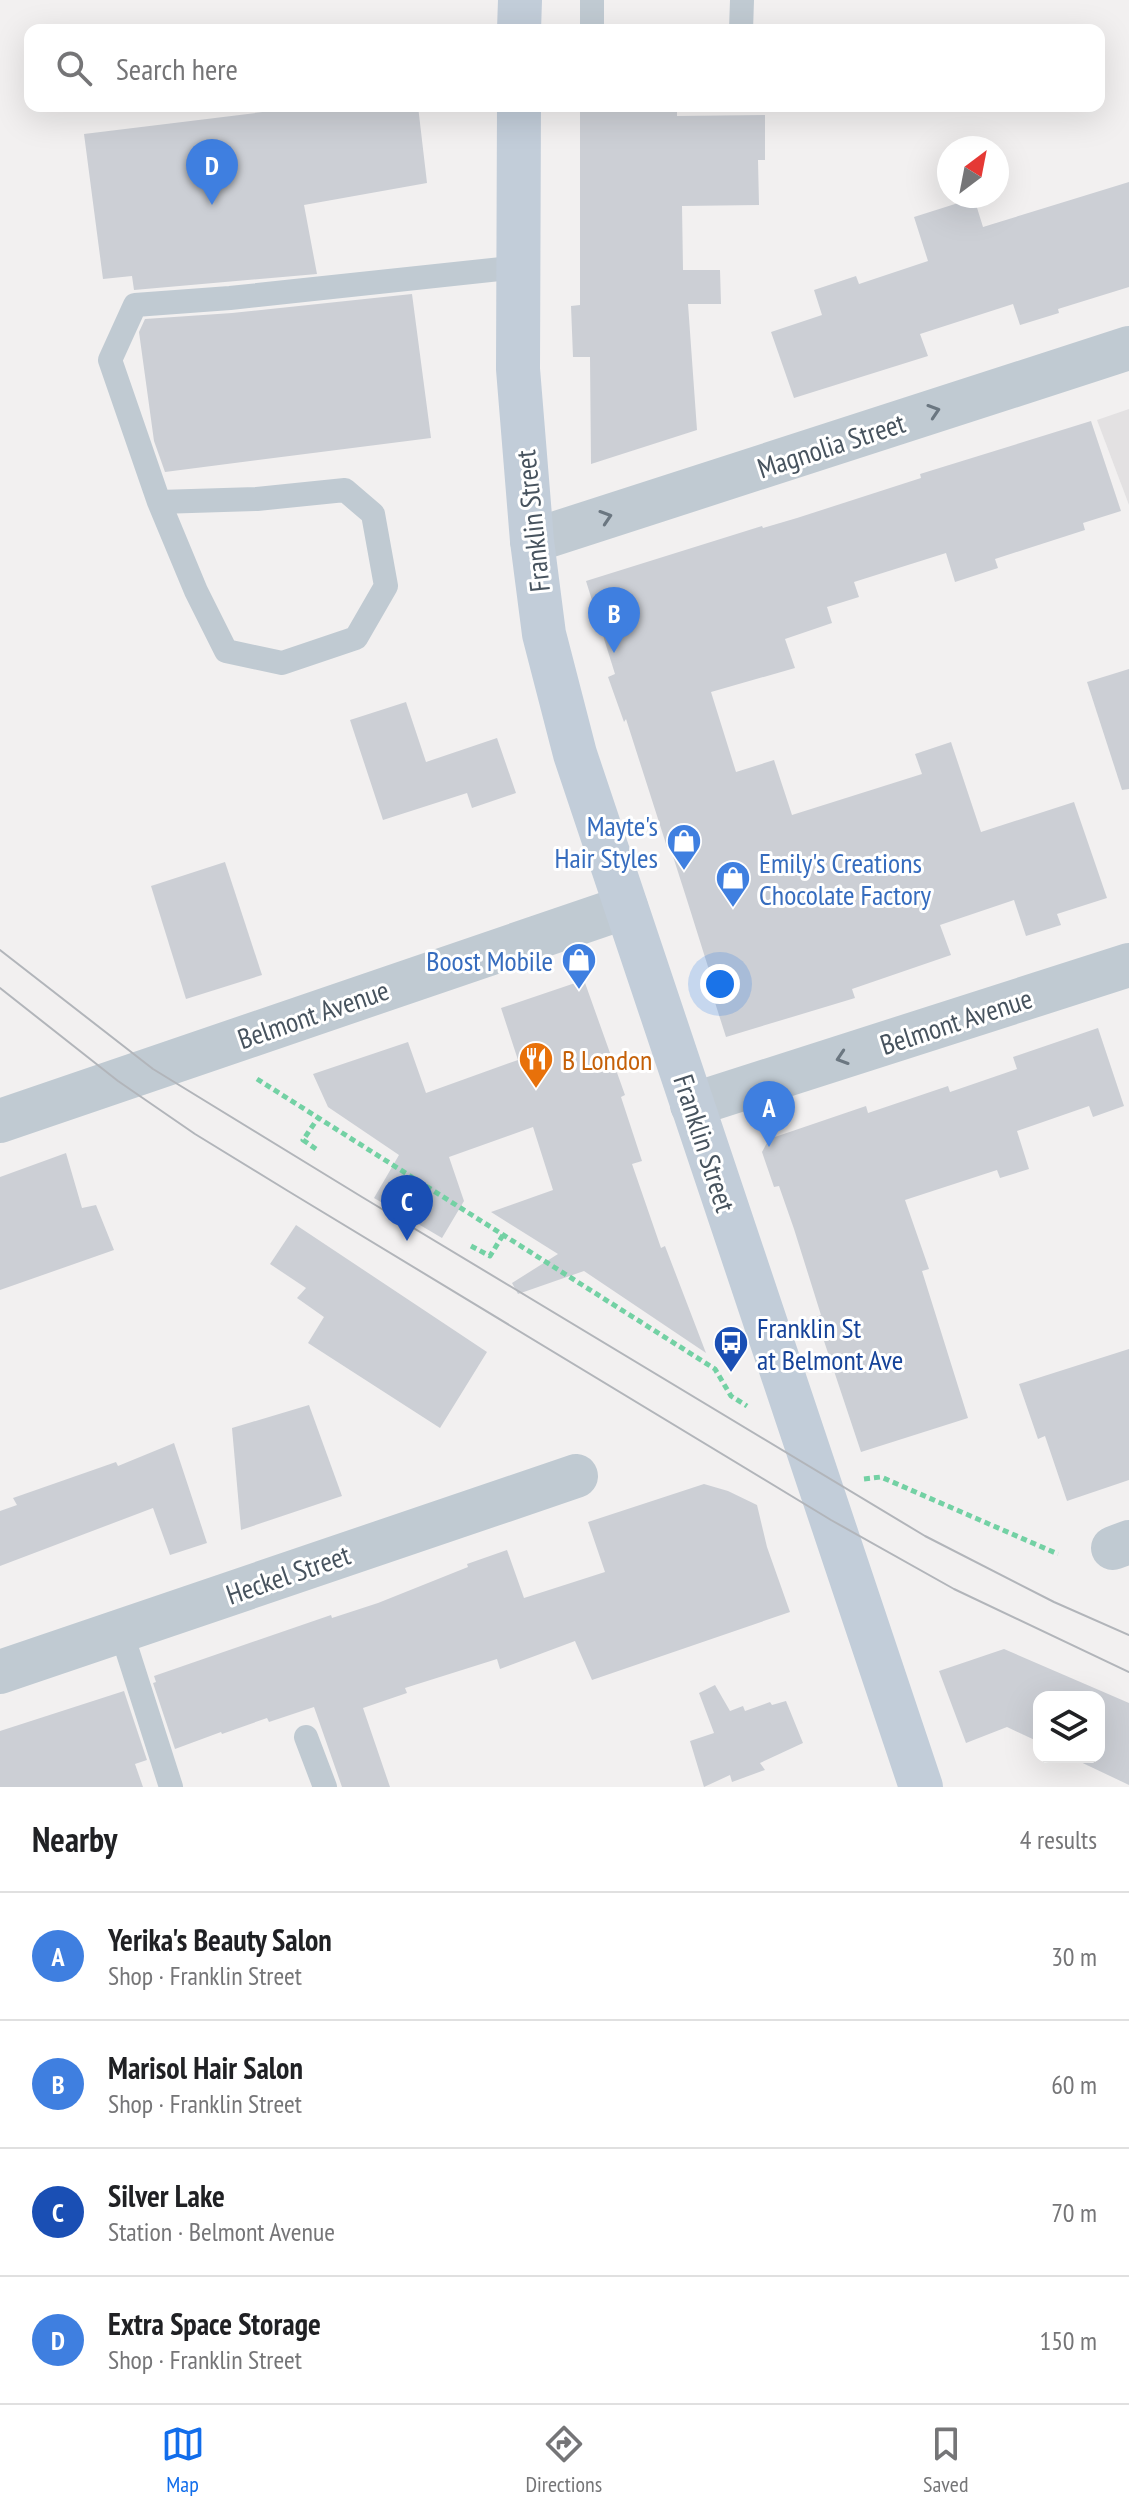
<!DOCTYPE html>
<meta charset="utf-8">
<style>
:root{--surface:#fff;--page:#f6f6f6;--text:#202124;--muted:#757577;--line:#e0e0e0;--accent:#116deb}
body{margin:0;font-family:"PT Sans Narrow",sans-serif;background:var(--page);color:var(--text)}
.controls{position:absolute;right:24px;bottom:24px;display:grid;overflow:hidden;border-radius:16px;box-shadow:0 8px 32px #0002}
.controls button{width:72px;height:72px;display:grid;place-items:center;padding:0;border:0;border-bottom:2px solid var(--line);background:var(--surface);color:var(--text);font:40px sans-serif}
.compass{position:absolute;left:937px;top:136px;width:72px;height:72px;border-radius:50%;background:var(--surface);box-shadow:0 8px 32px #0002;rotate:32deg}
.you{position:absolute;left:720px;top:984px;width:28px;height:28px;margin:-20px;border:6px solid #fff;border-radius:50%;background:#1a73e8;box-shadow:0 0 0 12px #1a73e833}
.badge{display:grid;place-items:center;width:52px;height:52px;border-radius:50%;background:var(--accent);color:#fff;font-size:26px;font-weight:700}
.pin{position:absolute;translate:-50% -66px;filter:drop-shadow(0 2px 4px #0008)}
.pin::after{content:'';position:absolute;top:42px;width:28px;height:24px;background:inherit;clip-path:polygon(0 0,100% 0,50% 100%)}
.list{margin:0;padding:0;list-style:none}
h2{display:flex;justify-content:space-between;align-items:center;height:104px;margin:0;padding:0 32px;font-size:34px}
h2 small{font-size:26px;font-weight:400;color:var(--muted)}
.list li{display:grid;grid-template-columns:52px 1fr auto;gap:24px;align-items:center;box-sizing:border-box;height:128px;padding:0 32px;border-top:2px solid var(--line)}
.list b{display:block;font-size:30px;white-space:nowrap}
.list p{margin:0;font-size:26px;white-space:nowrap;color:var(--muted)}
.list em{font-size:26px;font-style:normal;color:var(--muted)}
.icon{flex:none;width:44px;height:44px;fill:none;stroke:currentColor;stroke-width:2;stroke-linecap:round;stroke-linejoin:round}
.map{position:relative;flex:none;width:1129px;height:1787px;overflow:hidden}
.search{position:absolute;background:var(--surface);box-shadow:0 8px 32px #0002;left:24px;right:24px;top:24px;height:88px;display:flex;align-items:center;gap:20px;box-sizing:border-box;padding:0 28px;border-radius:16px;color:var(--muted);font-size:30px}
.sheet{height:616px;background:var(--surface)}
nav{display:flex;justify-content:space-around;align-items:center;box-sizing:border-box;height:112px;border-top:2px solid var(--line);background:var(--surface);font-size:22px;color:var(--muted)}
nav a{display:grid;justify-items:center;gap:4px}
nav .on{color:var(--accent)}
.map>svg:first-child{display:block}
</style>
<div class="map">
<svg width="1129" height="1787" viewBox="0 0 1129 1787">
<rect width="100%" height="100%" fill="#f2f0f0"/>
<!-- education -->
<polygon fill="#e3e1e2" points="1129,409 1129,505 1097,420"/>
<!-- building -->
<g fill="#cccfd5">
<polygon points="312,106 418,106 427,183 304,205 317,274 134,290 132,276 103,279 84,134"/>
<polygon points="580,106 677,106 677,116 765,115 765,160 758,160 759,205 682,206 683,270 720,270 721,304 688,304 697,430 591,464 590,357 573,357 571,306 580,305"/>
<polygon points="1129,182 1129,287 1058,309 1059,313 1020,325 1013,304 920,334 928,356 794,398 771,332 822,315 814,290 856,276 859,284 928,261 914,217 974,198 983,227"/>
<polygon points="412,294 431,438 165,472 154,441 139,332 145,319 232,313"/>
<polygon points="1091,421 1121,511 1083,523 1085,530 995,559 998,568 955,582 946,553 854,582 859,597 827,607 832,623 785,639 795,668 711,692 736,772 774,760 792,815 922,774 915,754 951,742 981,832 1074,802 1107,898 1057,914 1061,925 1026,936 1014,900 940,925 951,955 852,989 855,998 726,1037 711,990 715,989 687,900 670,847 667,847 626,719 624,722 608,677 615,674 586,581 762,526 763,528 797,518 921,478 920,474"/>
<polygon points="1129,669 1129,789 1122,790 1087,682"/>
<polygon points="406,702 426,762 497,738 516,793 472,808 467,793 383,820 350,720"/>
<polygon points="225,862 262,975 186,999 151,886"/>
<polygon points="584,980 625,1095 621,1097 642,1161 632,1164 661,1248 665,1246 706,1353 584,1271 518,1294 512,1283 558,1254 491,1212 553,1190 533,1127 449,1157 464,1201 442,1238 374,1198 399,1155 328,1107 313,1074 408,1042 426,1093 518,1060 501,1008"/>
<polygon points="1098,1028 1124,1106 1093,1117 1089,1106 1017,1131 1029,1169 1000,1178 997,1170 905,1200 929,1269 922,1271 968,1418 861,1452 816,1317 821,1315 794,1229 779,1186 774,1187 762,1152 769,1139 866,1106 868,1113 948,1086 950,1092 1017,1069 1013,1057"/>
<polygon points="66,1153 82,1208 96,1205 114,1250 0,1290 0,1177"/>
<polygon points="296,1225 487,1352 440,1428 308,1343 324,1317 297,1298 306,1288 270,1264"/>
<polygon points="1129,1349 1129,1480 1067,1501 1045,1436 1038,1439 1019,1384"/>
<polygon points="309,1405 342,1496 241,1530 232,1428"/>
<polygon points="174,1443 207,1543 170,1555 153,1508 0,1566 0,1511 17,1505 13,1498 116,1462 118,1466"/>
<polygon points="704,1484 728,1491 757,1505 767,1547 790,1612 592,1680 575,1641 500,1669 497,1659 405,1688 407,1693 363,1708 390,1787 342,1787 314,1707 269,1722 267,1718 222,1734 221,1732 175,1749 153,1683 156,1682 154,1676 331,1615 332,1618 378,1603 468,1567 467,1564 507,1550 524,1598 605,1572 588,1522"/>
<polygon points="1004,1649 1129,1703 1129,1785 1070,1757 1099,1757 1099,1697 1039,1697 1039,1742 1007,1727 966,1743 939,1671"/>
<polygon points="715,1685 730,1711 743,1706 745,1711 770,1702 772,1705 786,1701 803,1743 760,1763 765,1770 732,1782 730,1775 704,1787 690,1741 714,1733 699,1693"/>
<polygon points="124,1691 147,1760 135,1764 143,1787 0,1787 0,1731"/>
</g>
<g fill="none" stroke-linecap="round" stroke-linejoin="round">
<!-- path -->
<g stroke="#73d1a4" stroke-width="5" stroke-dasharray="6 4" stroke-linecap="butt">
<polyline points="257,1079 715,1369 731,1396 747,1406"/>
<polyline points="316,1149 303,1140 318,1118"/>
<polyline points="471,1246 490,1256 503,1235"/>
<polyline points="864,1479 881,1477 1058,1554"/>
</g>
<!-- service -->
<g stroke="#c0cad2" stroke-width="24">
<polyline points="592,30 592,0"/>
<polyline points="741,30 742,0"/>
<polyline points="159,502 257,499 345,490 373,514 386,586 356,638 282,663 226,651 196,591 159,502 110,360 135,305 230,298 519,267"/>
<polyline points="121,1631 171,1787"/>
<polyline points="306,1737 325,1787"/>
</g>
<!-- minor -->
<g stroke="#c0cad2" stroke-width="44">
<polyline points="532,541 1129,348"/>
<polyline points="692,1105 1129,965"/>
<polyline points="1113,1548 1129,1542"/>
<polyline points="0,1672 576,1476"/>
</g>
<!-- tertiary -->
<polyline stroke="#c0cad2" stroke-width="44" points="0,1121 626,907"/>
<!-- secondary -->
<g stroke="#c2cdd9" stroke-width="44">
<polyline points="519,30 520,0"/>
<polyline points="519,106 518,369 532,541 544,634 575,754 921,1787"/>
</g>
<!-- tram -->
<g stroke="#b2b5ba" stroke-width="2">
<polyline points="0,950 153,1069 362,1197 925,1536 1054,1602 1129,1635"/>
<polyline points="0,988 118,1081 195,1134 288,1191 831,1520 954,1589 1129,1672"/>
</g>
</g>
<!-- one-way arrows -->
<defs><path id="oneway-chevron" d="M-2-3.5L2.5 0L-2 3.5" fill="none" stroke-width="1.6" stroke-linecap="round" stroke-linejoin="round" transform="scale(2)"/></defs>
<g stroke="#6b7781">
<use href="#oneway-chevron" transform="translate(934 411) rotate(-18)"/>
<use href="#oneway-chevron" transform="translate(606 517) rotate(-18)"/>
<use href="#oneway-chevron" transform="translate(842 1058) rotate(162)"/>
</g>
<!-- icons -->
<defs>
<symbol id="shop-pin" viewBox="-11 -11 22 30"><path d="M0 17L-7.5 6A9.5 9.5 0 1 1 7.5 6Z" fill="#3f7fe0" stroke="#fff"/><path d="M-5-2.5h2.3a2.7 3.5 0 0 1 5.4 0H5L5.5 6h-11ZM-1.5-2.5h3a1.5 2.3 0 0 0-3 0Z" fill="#fff"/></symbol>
<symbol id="restaurant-pin" viewBox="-11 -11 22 30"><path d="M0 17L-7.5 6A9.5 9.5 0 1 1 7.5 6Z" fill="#e8710a" stroke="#fff"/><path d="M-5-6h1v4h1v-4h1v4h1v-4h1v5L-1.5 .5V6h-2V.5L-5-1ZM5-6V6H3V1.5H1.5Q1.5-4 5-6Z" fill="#fff"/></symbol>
<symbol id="bus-pin" viewBox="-11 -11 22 30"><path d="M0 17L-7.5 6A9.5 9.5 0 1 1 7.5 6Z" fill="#1a4fb4" stroke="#fff"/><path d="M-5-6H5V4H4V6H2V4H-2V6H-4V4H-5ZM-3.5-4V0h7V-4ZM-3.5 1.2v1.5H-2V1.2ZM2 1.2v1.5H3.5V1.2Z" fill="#fff"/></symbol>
</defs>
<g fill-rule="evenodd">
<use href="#shop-pin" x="664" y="821" width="40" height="54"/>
<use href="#shop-pin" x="713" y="858" width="40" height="54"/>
<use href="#shop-pin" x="559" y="940" width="40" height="54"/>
<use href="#restaurant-pin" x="516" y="1039" width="40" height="54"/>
<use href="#bus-pin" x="711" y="1323" width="40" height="54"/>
</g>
<g text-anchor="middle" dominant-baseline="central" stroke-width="6" stroke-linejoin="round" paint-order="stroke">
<!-- street labels -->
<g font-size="28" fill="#47535e" stroke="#fff">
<text transform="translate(831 445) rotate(-18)">Magnolia Street</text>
<text transform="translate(532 521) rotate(-96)">Franklin Street</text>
<text transform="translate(313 1014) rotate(-19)">Belmont Avenue</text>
<text transform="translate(956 1021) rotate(-18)">Belmont Avenue</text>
<text transform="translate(705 1143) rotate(72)">Franklin Street</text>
<text transform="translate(288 1574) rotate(-19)">Heckel Street</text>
</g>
<!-- shop labels -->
<g font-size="28" fill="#366cbe" stroke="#fff" text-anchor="end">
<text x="658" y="825">Mayte's<tspan x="658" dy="32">Hair Styles</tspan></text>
<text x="759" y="862" text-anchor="start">Emily's Creations<tspan x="759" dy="32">Chocolate Factory</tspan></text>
<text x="553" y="960">Boost Mobile</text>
</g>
<!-- food labels -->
<g font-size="28" fill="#c56008" stroke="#fff" text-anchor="start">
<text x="562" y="1059">B London</text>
</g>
<!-- transit labels -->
<g font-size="28" fill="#164399" stroke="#fff" text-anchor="start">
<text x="757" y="1327">Franklin St<tspan x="757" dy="32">at Belmont Ave</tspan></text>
</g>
</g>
</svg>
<div class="controls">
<button><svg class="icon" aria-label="layers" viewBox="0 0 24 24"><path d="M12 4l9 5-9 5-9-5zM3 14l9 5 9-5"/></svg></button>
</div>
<svg class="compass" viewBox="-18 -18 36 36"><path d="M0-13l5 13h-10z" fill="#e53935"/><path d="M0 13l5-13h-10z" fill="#757577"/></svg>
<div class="you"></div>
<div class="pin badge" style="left:769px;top:1147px;background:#3f7fe0">A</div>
<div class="pin badge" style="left:614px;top:653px;background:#3f7fe0">B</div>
<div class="pin badge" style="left:407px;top:1241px;background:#1a4fb4">C</div>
<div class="pin badge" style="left:212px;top:205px;background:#3f7fe0">D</div>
<div class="search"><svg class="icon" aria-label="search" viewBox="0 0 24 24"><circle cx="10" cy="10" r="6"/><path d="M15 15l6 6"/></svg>Search here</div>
</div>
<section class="sheet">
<h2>Nearby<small>4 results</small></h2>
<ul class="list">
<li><span class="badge" style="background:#3f7fe0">A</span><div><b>Yerika's Beauty Salon</b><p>Shop · Franklin Street</p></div><em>30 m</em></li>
<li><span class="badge" style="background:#3f7fe0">B</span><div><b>Marisol Hair Salon</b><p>Shop · Franklin Street</p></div><em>60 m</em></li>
<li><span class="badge" style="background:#1a4fb4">C</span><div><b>Silver Lake</b><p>Station · Belmont Avenue</p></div><em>70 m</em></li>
<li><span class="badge" style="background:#3f7fe0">D</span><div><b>Extra Space Storage</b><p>Shop · Franklin Street</p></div><em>150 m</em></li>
</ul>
</section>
<nav>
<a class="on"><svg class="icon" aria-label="map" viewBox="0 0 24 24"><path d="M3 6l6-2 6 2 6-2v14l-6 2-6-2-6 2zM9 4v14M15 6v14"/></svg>Map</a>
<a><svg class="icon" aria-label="directions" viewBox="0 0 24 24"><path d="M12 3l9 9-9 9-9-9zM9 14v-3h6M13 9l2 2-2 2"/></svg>Directions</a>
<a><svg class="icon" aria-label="saved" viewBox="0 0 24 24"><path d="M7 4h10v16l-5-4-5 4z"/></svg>Saved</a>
</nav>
